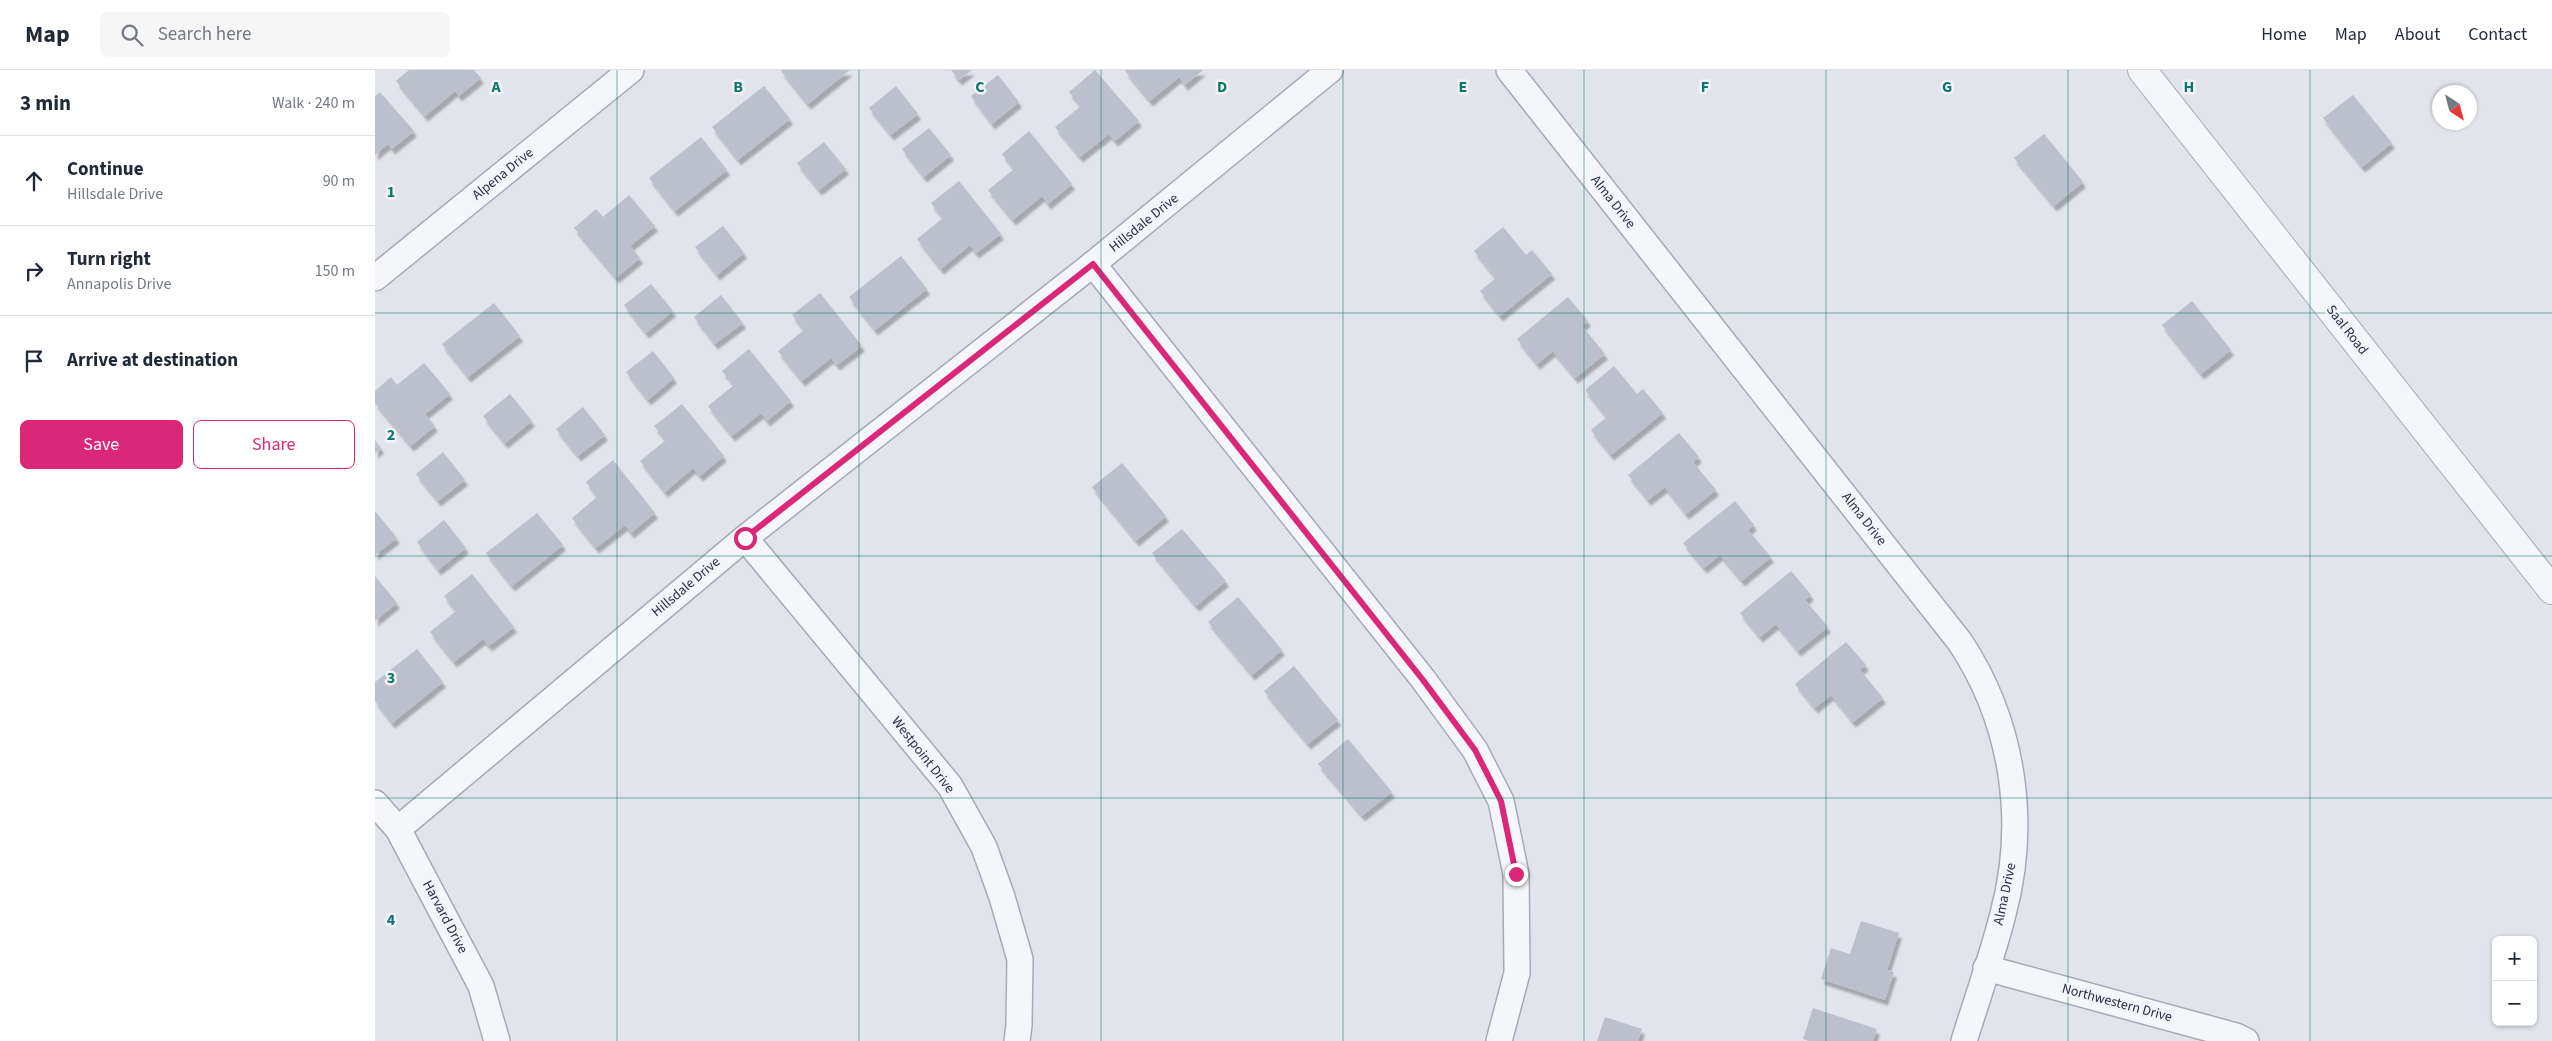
<!DOCTYPE html>
<meta charset="utf-8">
<style>
:root{--surface:#fff;--page:#f6f6f7;--text:#1f2937;--muted:#747a83;--line:#e0e1e3;--accent:#db2777}
body{margin:0;font-family:"Source Sans 3",sans-serif;background:var(--page);color:var(--text)}
.controls{position:absolute;right:15px;bottom:15px;display:grid;overflow:hidden;border-radius:8px;box-shadow:0 1px 4px #0004}
.controls button{width:45px;height:45px;display:grid;place-items:center;padding:0;border:0;border-bottom:1px solid var(--line);background:var(--surface);color:var(--text);font:25px sans-serif}
.compass{position:absolute;left:2057px;top:15px;width:45px;height:45px;border-radius:50%;background:var(--surface);box-shadow:0 1px 4px #0004;rotate:144deg}
.stop{position:absolute;width:15px;height:15px;margin:-11px;border:4px solid #db2777;border-radius:50%;background:#fff}
.stop.end{background:#db2777;border-color:#fff;box-shadow:0 1px 5px #0008}
.list{margin:0;padding:0;list-style:none}
h2{display:flex;justify-content:space-between;align-items:center;height:65px;margin:0;padding:0 20px;font-size:21px}
h2 small{font-size:16px;font-weight:400;color:var(--muted)}
.list li{display:grid;grid-template-columns:32px 1fr auto;gap:15px;align-items:center;box-sizing:border-box;height:90px;padding:0 20px;border-top:1px solid var(--line)}
.list b{display:block;font-size:19px;white-space:nowrap}
.list p{margin:0;font-size:16px;white-space:nowrap;color:var(--muted)}
.list em{font-size:16px;font-style:normal;color:var(--muted)}
.actions{display:flex;gap:10px;padding:15px 20px}
.actions a{flex:1;padding:11px 0;border:1px solid var(--accent);border-radius:8px;text-align:center;font-size:18px;color:var(--accent)}
.actions .main{background:var(--accent);color:#fff}
.icon{flex:none;width:28px;height:28px;fill:none;stroke:currentColor;stroke-width:2;stroke-linecap:round;stroke-linejoin:round}
.map{position:relative;flex:none;width:2177px;height:971px;overflow:hidden}
header{display:flex;align-items:center;gap:30px;box-sizing:border-box;height:70px;padding:0 25px;background:var(--surface);border-bottom:1px solid var(--line)}
header strong{font-size:24px}
nav{display:flex;gap:28px;margin-inline-start:auto;font-size:18px}
.search{width:350px;height:45px;background:var(--page);display:flex;align-items:center;gap:12px;box-sizing:border-box;padding:0 18px;border-radius:8px;color:var(--muted);font-size:19px}
main{display:flex}
aside{flex:1;background:var(--surface)}
.map>svg:first-child{display:block}
</style>
<header>
<strong>Map</strong>
<div class="search"><svg class="icon" aria-label="search" viewBox="0 0 24 24"><circle cx="10" cy="10" r="6"/><path d="M15 15l6 6"/></svg>Search here</div>
<nav><a>Home</a><a>Map</a><a>About</a><a>Contact</a></nav>
</header>
<main>
<aside>
<h2>3 min<small>Walk · 240 m</small></h2>
<ul class="list">
<li><svg class="icon" aria-label="ahead" viewBox="0 0 24 24"><path d="M12 20V5M6 11l6-6 6 6"/></svg><div><b>Continue</b><p>Hillsdale Drive</p></div><em>90 m</em></li>
<li><svg class="icon" aria-label="right" viewBox="0 0 24 24"><path d="M7 20v-9h11M14 6l5 5-5 5"/></svg><div><b>Turn right</b><p>Annapolis Drive</p></div><em>150 m</em></li>
<li><svg class="icon" aria-label="arrive" viewBox="0 0 24 24"><path d="M6 21V4h12l-3 4 3 4H6"/></svg><div><b>Arrive at destination</b></div></li>
</ul>
<div class="actions"><a class="main">Save</a><a>Share</a></div>
</aside>
<div class="map">
<svg width="2177" height="971" viewBox="0 0 2177 971">
<defs>
<filter id="shadow"><feDropShadow dx="3" dy="5.5" stdDeviation="1" flood-color="#0004"/></filter>
</defs>
<rect width="100%" height="100%" fill="#e2e4eb"/>
<!-- building -->
<g fill="#bcbfcc" filter="url(#shadow)">
<polygon points="34,0 99,0 106,8 84,26 80,21 50,46 21,11"/>
<polygon points="475,0 433,34 406,1 407,0"/>
<polygon points="576,0 597,0 584,10"/>
<polygon points="720,0 764,51 740,71 734,64 705,87 680,57 706,36 694,22"/>
<polygon points="752,0 828,0 810,15 804,7 775,31 750,1"/>
<polygon points="623,5 644,32 617,54 596,26"/>
<polygon points="389,16 415,49 363,90 337,57"/>
<polygon points="521,16 543,44 516,65 494,38"/>
<polygon points="5,22 39,61 17,79 13,74 0,85 0,26"/>
<polygon points="1978,25 2017,73 1987,97 1948,48"/>
<polygon points="554,58 576,85 549,107 527,79"/>
<polygon points="654,61 697,114 673,134 667,126 638,150 613,120 639,99 627,84"/>
<polygon points="1669,64 1708,112 1679,136 1639,88"/>
<polygon points="326,67 352,100 300,141 274,108"/>
<polygon points="449,72 471,99 444,120 422,93"/>
<polygon points="584,111 626,164 601,183 595,175 566,199 542,169 568,148 556,133"/>
<polygon points="254,125 280,156 255,176 265,188 241,208 199,158 221,139 228,147"/>
<polygon points="348,156 369,183 342,205 320,177"/>
<polygon points="1128,157 1151,185 1157,180 1177,204 1125,246 1105,221 1121,208 1099,181"/>
<polygon points="526,186 552,219 500,260 474,227"/>
<polygon points="276,214 298,241 271,263 249,235"/>
<polygon points="445,223 487,276 462,295 456,288 427,311 403,281 429,260 417,245"/>
<polygon points="346,225 368,253 340,274 319,247"/>
<polygon points="1193,227 1213,251 1207,256 1230,284 1200,308 1178,281 1162,294 1142,269"/>
<polygon points="1817,231 1856,280 1826,304 1787,255"/>
<polygon points="119,233 145,266 93,307 67,274"/>
<polygon points="374,279 416,331 392,351 386,343 357,366 333,336 359,315 347,301"/>
<polygon points="278,281 299,308 273,330 251,302"/>
<polygon points="49,293 75,324 50,344 60,356 36,376 0,333 0,321 16,307 22,315"/>
<polygon points="1239,296 1262,324 1268,319 1288,343 1236,385 1216,360 1232,347 1210,320"/>
<polygon points="135,324 157,351 130,373 108,346"/>
<polygon points="307,334 349,386 325,406 318,398 290,422 265,391 291,370 279,356"/>
<polygon points="208,337 230,365 203,386 181,359"/>
<polygon points="1304,363 1324,387 1318,392 1341,420 1311,444 1290,417 1273,430 1253,405"/>
<polygon points="0,370 6,378 0,383"/>
<polygon points="68,382 90,410 63,431 41,404"/>
<polygon points="238,390 280,443 256,463 250,455 221,478 197,448 222,427 211,412"/>
<polygon points="747,393 791,446 761,471 717,417"/>
<polygon points="1360,431 1379,455 1373,460 1396,487 1367,511 1345,485 1329,498 1308,473"/>
<polygon points="0,441 22,468 0,485"/>
<polygon points="162,443 188,475 137,516 111,483"/>
<polygon points="69,450 91,478 63,500 42,472"/>
<polygon points="807,459 851,511 821,536 777,483"/>
<polygon points="1416,501 1436,525 1430,530 1453,557 1423,581 1401,554 1385,567 1365,543"/>
<polygon points="97,504 139,557 114,576 108,569 79,592 55,562 81,541 69,526"/>
<polygon points="0,506 22,533 0,551"/>
<polygon points="863,527 907,580 877,605 833,552"/>
<polygon points="1471,572 1491,595 1485,600 1508,628 1478,652 1456,625 1440,638 1420,614"/>
<polygon points="42,579 68,612 17,653 0,631 0,612"/>
<polygon points="919,596 963,650 933,674 889,621"/>
<polygon points="973,669 1017,722 987,746 943,694"/>
<polygon points="1486,851 1524,863 1512,900 1519,902 1510,930 1446,909 1456,878 1475,884"/>
<polygon points="1438,938 1502,959 1498,971 1435,971 1428,969"/>
<polygon points="1230,947 1267,959 1263,971 1222,971"/>
</g>
<g fill="none" stroke-linecap="round" stroke-linejoin="round">
<defs>
<g id="minor">
<path d="M1134 0 1585 572C1638 652 1653 751 1628 844 1617 887 1602 929 1589 971"/>
<polyline points="718,194 1048,609 1100,680 1126,731 1141,804 1142,903 1124,971"/>
<polyline points="0,208 256,0"/>
<polyline points="370,468 575,716 609,777 627,827 645,889 644,955 642,971"/>
<polyline points="0,733 23,759 106,916 122,971"/>
<polyline points="23,759 370,468 718,194 955,0"/>
<polyline points="1611,898 1861,966 1871,971"/>
</g>
<polyline id="tertiary" points="1767,0 2177,520"/>
</defs>
<!-- minor casing -->
<use href="#minor" stroke="#a7aab6" stroke-width="28"/>
<!-- tertiary casing -->
<use href="#tertiary" stroke="#a7aab6" stroke-width="30"/>
<!-- minor -->
<use href="#minor" stroke="#f5f6f9" stroke-width="25"/>
<!-- tertiary -->
<use href="#tertiary" stroke="#f5f6f9" stroke-width="28"/>
</g>
<g fill="none" stroke-linecap="round" stroke-linejoin="round">
<!-- route -->
<polyline stroke="#db2777" stroke-width="6" points="370,468 718,194 1048,610 1100,680 1126,731 1141,804"/>
</g>
<!-- grid -->
<path fill="none" stroke="#0f766e" stroke-width="1" stroke-opacity="0.55" d="M242 0V971M484 0V971M726 0V971M968 0V971M1209 0V971M1451 0V971M1693 0V971M1935 0V971M0 243H2177M0 486H2177M0 728H2177"/>
<g text-anchor="middle" dominant-baseline="central" stroke-width="5" stroke-linejoin="round" paint-order="stroke">
<!-- street labels -->
<g font-size="14" fill="#292e45" stroke="#f2f4f8">
<text transform="translate(128 104) rotate(-39)">Alpena Drive</text>
<text transform="translate(1238 132) rotate(52)">Alma Drive</text>
<text transform="translate(769 153) rotate(-39)">Hillsdale Drive</text>
<text transform="translate(1972 260) rotate(52)">Saal Road</text>
<text transform="translate(1489 449) rotate(52)">Alma Drive</text>
<text transform="translate(311 517) rotate(-40)">Hillsdale Drive</text>
<text transform="translate(548 685) rotate(52)">Westpoint Drive</text>
<text transform="translate(1630 824) rotate(-78)">Alma Drive</text>
<text transform="translate(70 847) rotate(62)">Harvard Drive</text>
<text transform="translate(1742 933) rotate(15)">Northwestern Drive</text>
</g>
</g>
<g font-size="16" text-anchor="middle" font-weight="bold" fill="#0f766e" stroke="#f2f4f8" stroke-width="5" stroke-linejoin="round" paint-order="stroke">
<text x="121" y="22">A</text>
<text x="363" y="22">B</text>
<text x="605" y="22">C</text>
<text x="847" y="22">D</text>
<text x="1088" y="22">E</text>
<text x="1330" y="22">F</text>
<text x="1572" y="22">G</text>
<text x="1814" y="22">H</text>
<text x="16" y="127">1</text>
<text x="16" y="370">2</text>
<text x="16" y="613">3</text>
<text x="16" y="855">4</text>
</g>
</svg>
<div class="controls">
<button>+</button>
<button>−</button>
</div>
<svg class="compass" viewBox="-18 -18 36 36"><path d="M0-13l5 13h-10z" fill="#e53935"/><path d="M0 13l5-13h-10z" fill="#747a83"/></svg>
<div class="stop" style="left:370px;top:468px"></div>
<div class="stop end" style="left:1141px;top:804px"></div>
</div>
</main>
